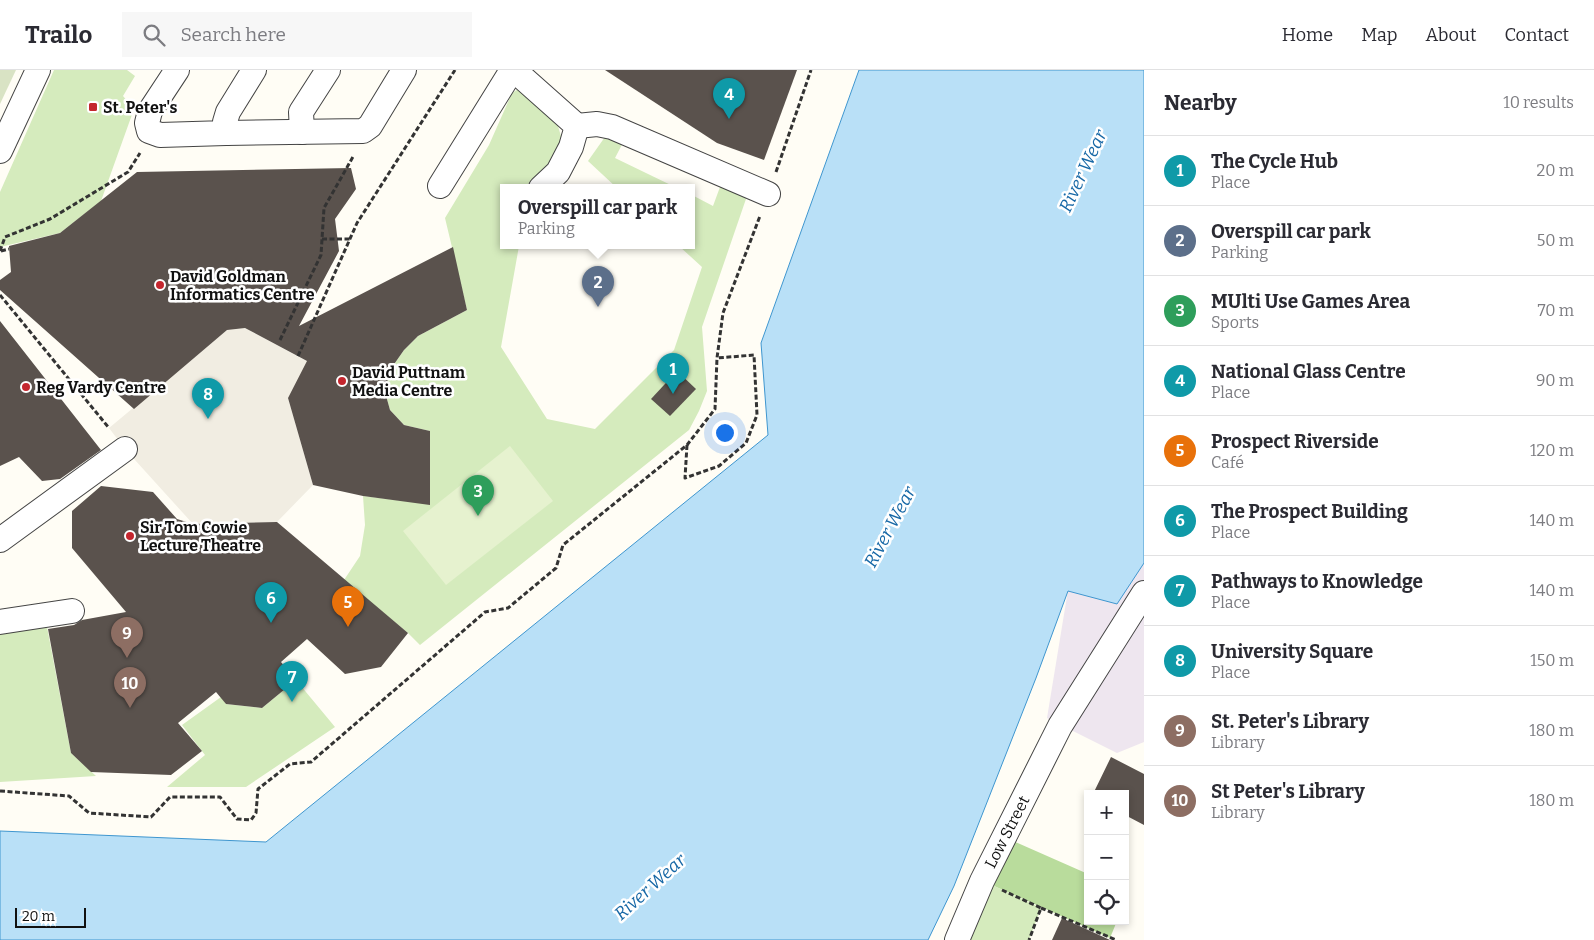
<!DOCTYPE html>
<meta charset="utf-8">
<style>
:root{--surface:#fff;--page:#f7f7f7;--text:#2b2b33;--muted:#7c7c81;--line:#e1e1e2;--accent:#db2777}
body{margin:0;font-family:Bitter,serif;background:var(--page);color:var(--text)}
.controls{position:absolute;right:15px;bottom:15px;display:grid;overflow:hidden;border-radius:0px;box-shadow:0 2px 8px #0003}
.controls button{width:45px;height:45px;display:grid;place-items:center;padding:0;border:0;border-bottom:1px solid var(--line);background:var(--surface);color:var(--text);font:25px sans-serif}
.scale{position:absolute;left:15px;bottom:12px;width:71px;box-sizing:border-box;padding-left:5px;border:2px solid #111;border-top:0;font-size:14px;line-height:18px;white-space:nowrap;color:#111;-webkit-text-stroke:4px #fff;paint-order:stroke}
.you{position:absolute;left:724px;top:362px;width:18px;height:18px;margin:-12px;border:4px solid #fff;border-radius:50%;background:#1a73e8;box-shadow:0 0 0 8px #1a73e833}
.badge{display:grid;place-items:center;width:32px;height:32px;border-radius:50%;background:var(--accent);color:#fff;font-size:16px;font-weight:700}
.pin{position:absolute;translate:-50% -41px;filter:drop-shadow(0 1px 2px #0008)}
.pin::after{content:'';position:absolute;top:26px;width:18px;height:15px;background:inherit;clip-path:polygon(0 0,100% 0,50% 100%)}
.popup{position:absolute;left:500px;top:114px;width:195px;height:65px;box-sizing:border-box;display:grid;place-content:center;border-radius:0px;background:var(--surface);filter:drop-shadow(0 1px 4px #0005);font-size:16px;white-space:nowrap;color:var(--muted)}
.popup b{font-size:19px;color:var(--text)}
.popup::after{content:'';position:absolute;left:50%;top:100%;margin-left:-10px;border:10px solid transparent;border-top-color:var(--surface)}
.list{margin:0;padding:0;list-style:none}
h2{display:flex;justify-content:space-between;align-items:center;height:65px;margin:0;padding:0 20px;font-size:21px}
h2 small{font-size:16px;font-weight:400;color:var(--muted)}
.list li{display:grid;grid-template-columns:32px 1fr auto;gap:15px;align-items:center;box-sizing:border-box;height:70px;padding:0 20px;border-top:1px solid var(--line)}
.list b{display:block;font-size:19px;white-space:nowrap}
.list p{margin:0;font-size:16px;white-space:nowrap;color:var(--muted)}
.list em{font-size:16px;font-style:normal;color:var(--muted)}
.icon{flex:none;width:28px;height:28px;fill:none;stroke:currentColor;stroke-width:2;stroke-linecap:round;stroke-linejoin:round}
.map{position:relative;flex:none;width:1144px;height:870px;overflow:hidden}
header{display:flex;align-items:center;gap:30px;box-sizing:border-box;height:70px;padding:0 25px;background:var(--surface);border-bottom:1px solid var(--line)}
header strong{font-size:24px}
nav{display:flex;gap:28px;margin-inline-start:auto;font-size:18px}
.search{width:350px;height:45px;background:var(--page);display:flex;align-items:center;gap:12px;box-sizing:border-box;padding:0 18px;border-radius:0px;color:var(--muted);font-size:19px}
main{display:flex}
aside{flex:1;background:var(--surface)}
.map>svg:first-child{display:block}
</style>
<header>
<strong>Trailo</strong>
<div class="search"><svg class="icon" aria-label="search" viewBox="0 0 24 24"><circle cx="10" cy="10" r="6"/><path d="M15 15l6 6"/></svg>Search here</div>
<nav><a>Home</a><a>Map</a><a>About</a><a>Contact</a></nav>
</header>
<main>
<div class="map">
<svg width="1144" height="870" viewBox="0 0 1144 870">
<rect width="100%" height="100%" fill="#fffdf5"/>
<!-- industrial -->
<polygon fill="#eee6ef" points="1144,485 1144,672 1117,683 1047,648 1068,520"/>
<!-- green -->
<g fill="#d5ebbd">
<polygon points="54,0 127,0 135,6 123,26 134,39 101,131 60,163 0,177 0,122"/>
<polygon points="523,16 555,46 563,73 548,94 524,118 504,118 504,176 519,176 501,277 547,349 595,359 674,280 702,197 679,176 692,176 692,125 713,136 720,117 730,115 747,126 702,257 707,321 699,341 689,360 420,575 408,563 344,510 360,486 365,455 363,426 430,434 430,361 404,355 390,340 385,322 390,300 404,280 418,266 467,240 445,148 489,75 512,23"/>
<polygon points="612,57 628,63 615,88 677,118 617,118 588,91"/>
<polygon points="0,555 47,557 71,683 96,706 0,712"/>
<polygon points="296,610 335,657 246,717 167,717 205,685 182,655 221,627 226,634 262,638"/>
<polygon points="992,815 1041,838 1029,870 969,870"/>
</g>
<!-- forest -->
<polygon fill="#b9dc9c" points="1013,771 1088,804 1088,851 1117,851 1110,868 992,815"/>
<!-- cemetery -->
<polygon fill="#d9e3c4" points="0,0 16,0 0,34"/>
<!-- pitch -->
<polygon fill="#e6f2cf" points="510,376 553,431 446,515 403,461"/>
<!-- plaza -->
<polygon fill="#f1ede2" points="245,258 310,293 288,328 313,415 277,452 193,454 125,379 109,358 227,260"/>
<!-- water -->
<polygon fill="#b9e0f7" stroke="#3f96cf" points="859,0 1144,0 1144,493 1117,534 1068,521 1036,608 954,816 928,870 0,870 0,761 266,772 768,365 761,273"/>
<!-- building -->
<g fill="#5a524d">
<polygon points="605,0 797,0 764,90 717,73"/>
<polygon points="351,98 356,119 335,149 339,181 299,256 453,177 467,240 418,266 404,280 390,300 385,322 390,340 404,355 430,361 430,435 363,426 313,415 288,328 307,291 245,258 227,260 134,339 0,220 0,210 11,202 9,176 60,163 137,102"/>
<polygon points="0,251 101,380 60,409 42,411 19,387 0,396"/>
<polygon points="677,301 696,319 670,346 651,329"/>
<polygon points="101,416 153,422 177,449 193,454 277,452 408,563 381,597 345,604 307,569 281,592 296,610 262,638 226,634 216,622 178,653 202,681 171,705 91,702 71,683 48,559 74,555 82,550 126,542 72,478 72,441"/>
<polygon points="1111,687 1144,704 1144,755 1125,745 1125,724 1093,724"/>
<polygon points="1062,848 1110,870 1052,870"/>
</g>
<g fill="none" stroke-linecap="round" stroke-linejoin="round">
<defs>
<g id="minor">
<polyline points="177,0 150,41 147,53 149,61 160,65 226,63 225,52 228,42 254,0"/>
<polyline points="514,0 577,56 571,77 558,102 541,118"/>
<polyline points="577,56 597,54 612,57 768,124"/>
<polyline points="302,62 301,42 328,0"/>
<polyline points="226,63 363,61 370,56 404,0"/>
<polyline points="0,81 38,0"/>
<polyline points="440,116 512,0"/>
<polyline points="0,470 125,379"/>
<polyline points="0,552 72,541"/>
<polyline points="957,870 982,811 1060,656 1144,523"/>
</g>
</defs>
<!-- minor casing -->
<use href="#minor" stroke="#444" stroke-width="26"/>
<!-- path -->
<g stroke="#333" stroke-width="3" stroke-dasharray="5 2.5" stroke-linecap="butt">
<polyline points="776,102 811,0"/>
<polyline points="322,169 350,169"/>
<polyline points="0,181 5,167 50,149 128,102 140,83"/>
<polyline points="1,181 9,179"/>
<polyline points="0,225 109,358"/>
<polyline points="280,270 321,185 324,138 354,85"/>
<polyline points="298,286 357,153 455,0"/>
<polyline points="687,375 685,408 719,396 746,373 757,345 754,285 717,288"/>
<polyline points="0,721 69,726 89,743 151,747 170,727 220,727 237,749 251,750 256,743 258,719 290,694 311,692 485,542 508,538 556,498 563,475 687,375 715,339 717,288 723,243 760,146"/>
<polyline points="1002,820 1041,838 1029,870"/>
<polyline points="1041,838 1116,870"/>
</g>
<!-- minor -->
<use href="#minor" stroke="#fff" stroke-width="24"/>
</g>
<!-- markers -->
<g fill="#c4262e" stroke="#fff" stroke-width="2">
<rect x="88" y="32" width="10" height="10" rx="2.5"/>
<circle cx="160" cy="215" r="5"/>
<circle cx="342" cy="311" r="5"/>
<circle cx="26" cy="317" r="5"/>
<circle cx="130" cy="466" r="5"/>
</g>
<g text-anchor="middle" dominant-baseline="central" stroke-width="5" stroke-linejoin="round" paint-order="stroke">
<!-- poi labels -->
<g font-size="16" font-weight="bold" fill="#111" stroke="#fff" text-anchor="start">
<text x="103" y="37">St. Peter's</text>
<text x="170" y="206">David Goldman<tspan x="170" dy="18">Informatics Centre</tspan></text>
<text x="352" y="302">David Puttnam<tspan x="352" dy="18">Media Centre</tspan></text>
<text x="36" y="317">Reg Vardy Centre</text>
<text x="140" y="457">Sir Tom Cowie<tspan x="140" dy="18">Lecture Theatre</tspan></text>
</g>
<!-- street labels -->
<g font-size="16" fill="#111" stroke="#fff">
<text transform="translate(1007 762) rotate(-63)">Low Street</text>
</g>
<!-- water labels -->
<g font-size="18" font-style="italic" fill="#1768a6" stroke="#fff">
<text transform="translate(1083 101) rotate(-65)">River Wear</text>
<text transform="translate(890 457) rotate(-62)">River Wear</text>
<text transform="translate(650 817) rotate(-42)">River Wear</text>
</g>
</g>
</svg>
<div class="controls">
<button>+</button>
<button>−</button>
<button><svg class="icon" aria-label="locate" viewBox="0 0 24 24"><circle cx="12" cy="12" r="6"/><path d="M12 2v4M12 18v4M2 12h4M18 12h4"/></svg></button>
</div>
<div class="scale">20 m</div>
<div class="you"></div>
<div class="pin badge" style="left:673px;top:324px;background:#0f9aa8">1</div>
<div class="pin badge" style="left:598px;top:237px;background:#5c6f8a">2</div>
<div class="popup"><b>Overspill car park</b>Parking</div>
<div class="pin badge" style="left:478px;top:446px;background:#2e9e5b">3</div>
<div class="pin badge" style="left:729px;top:49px;background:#0f9aa8">4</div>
<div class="pin badge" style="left:348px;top:557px;background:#e8710a">5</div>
<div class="pin badge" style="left:271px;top:553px;background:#0f9aa8">6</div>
<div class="pin badge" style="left:292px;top:632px;background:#0f9aa8">7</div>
<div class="pin badge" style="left:208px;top:349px;background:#0f9aa8">8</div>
<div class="pin badge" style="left:127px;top:588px;background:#8d6e63">9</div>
<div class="pin badge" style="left:130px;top:638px;background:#8d6e63">10</div>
</div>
<aside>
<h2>Nearby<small>10 results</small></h2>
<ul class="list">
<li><span class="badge" style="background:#0f9aa8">1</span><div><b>The Cycle Hub</b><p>Place</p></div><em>20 m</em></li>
<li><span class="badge" style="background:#5c6f8a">2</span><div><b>Overspill car park</b><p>Parking</p></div><em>50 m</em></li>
<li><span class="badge" style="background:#2e9e5b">3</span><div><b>MUlti Use Games Area</b><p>Sports</p></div><em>70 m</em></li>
<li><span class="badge" style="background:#0f9aa8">4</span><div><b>National Glass Centre</b><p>Place</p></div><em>90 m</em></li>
<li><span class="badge" style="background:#e8710a">5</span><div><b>Prospect Riverside</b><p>Café</p></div><em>120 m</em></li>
<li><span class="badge" style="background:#0f9aa8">6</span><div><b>The Prospect Building</b><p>Place</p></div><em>140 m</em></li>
<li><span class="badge" style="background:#0f9aa8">7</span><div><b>Pathways to Knowledge</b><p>Place</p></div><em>140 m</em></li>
<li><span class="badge" style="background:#0f9aa8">8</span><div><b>University Square</b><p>Place</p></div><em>150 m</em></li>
<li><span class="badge" style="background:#8d6e63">9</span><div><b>St. Peter's Library</b><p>Library</p></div><em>180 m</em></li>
<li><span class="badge" style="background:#8d6e63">10</span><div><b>St Peter's Library</b><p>Library</p></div><em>180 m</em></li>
</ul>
</aside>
</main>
